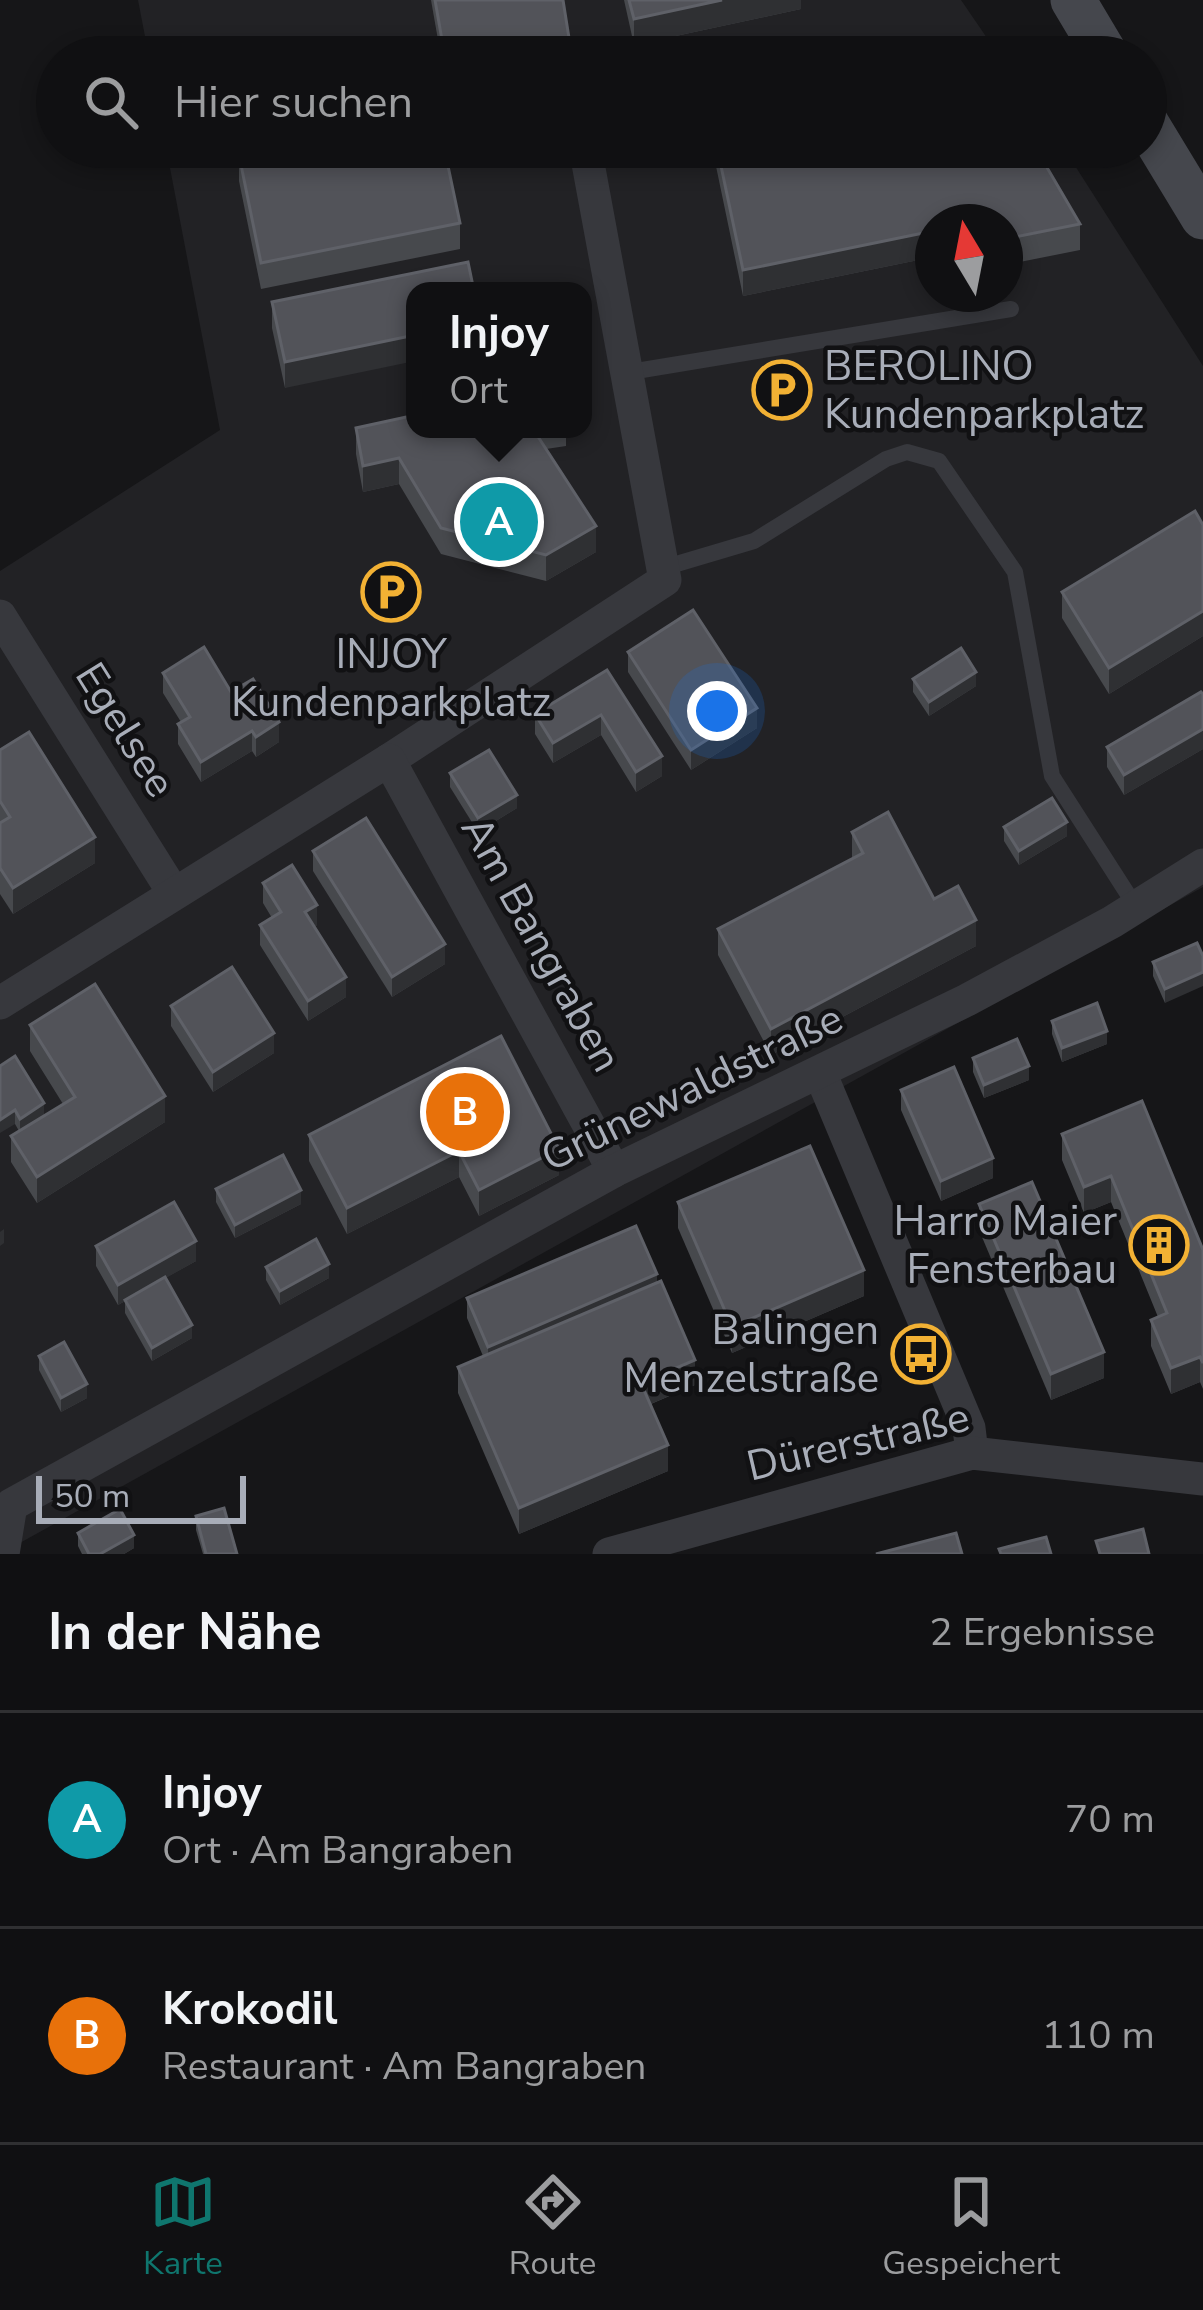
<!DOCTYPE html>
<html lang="de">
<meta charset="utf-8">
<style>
:root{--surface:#101012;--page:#1e1e20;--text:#f1f3f6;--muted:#9c9d9f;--line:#303032;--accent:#0f766e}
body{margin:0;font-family:"Nunito Sans",sans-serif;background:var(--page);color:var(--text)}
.compass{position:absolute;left:915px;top:204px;width:108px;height:108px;border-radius:50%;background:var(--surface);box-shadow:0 6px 18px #0003;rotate:350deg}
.scale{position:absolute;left:36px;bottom:30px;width:210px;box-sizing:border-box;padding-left:12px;border:6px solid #a8adb8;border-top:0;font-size:33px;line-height:42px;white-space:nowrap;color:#a8adb8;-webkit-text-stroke:9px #111113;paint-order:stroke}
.you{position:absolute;left:717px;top:711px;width:42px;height:42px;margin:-30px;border:9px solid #fff;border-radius:50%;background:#1a73e8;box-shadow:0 0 0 18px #1a73e833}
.badge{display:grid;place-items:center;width:78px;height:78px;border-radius:50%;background:var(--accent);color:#fff;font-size:39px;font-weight:700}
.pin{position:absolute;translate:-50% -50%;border:6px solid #fff;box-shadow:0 3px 12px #0006}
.popup{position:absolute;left:406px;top:282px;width:186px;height:156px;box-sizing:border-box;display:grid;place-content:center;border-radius:24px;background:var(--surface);filter:drop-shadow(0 3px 9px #0005);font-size:39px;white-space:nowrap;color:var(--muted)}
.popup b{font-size:45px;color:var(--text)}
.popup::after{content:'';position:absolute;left:50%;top:100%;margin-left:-24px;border:24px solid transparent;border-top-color:var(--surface)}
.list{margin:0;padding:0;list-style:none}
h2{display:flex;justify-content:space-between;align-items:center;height:156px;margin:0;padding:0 48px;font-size:51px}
h2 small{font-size:39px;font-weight:400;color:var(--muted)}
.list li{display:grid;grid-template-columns:78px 1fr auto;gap:36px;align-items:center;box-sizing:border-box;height:216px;padding:0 48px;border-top:3px solid var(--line)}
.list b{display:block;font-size:45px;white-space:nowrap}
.list p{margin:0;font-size:39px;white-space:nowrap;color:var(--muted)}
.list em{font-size:39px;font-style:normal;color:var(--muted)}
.icon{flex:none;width:66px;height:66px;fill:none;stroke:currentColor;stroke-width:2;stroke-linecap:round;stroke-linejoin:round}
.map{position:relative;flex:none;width:1203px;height:1554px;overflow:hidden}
.search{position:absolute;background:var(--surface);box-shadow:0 6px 18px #0003;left:36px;right:36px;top:36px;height:132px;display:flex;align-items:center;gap:30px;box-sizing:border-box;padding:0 42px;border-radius:66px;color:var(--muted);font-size:45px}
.sheet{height:588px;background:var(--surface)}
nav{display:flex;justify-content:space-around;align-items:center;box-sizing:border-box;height:168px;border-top:3px solid var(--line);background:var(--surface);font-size:33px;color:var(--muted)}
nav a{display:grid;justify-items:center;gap:6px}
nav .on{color:var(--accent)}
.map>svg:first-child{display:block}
</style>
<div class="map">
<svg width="1203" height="1554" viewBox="0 0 1203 1554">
<rect width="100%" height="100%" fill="#161618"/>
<!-- built -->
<g fill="#222225" fill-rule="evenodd">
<polygon points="138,0 961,0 1000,57 149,57"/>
<path d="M166 147H1063L1203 366V887L0 1554V571L220 430ZM933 222H1005V294H933ZM415 291H583V429H415Z"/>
</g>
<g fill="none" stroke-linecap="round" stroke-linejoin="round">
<!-- lane -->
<g stroke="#37383d" stroke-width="16">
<polyline points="630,372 1011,309"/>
<polyline points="663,568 754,541 886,459 907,452 939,461 1015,572 1052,776 1136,907"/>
</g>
<!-- street -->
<g stroke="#37383d" stroke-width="33">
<polyline points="0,616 173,892"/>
<polyline points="389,760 665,580 585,147"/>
<polyline points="0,1003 389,760 614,1171"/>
<polyline points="821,1075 969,1428 972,1453"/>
<polyline points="3,1554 11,1505 614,1171 967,1000 1112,922 1203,865"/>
<polyline points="609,1554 972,1453 1203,1479"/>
</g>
<!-- secondary -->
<g stroke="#45474d" stroke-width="45">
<polyline points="1073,0 1107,57"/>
<polyline points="1146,123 1203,217"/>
</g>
</g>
<!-- wall -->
<g fill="#47494d">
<polygon points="431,0 563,0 572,57 441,57"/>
<polygon points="624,0 801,0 801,9 634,45"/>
<polygon points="712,147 1035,147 1080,224 1080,250 1005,265 1005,222 933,222 933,257 743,296"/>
<polygon points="239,155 460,223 460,249 261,289 239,181"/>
<polygon points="468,262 285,388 272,328 272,302"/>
<polygon points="356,428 566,429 566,446 546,449 596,552 546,581 441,554 399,484 363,492 356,454"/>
<polygon points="1203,525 1203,636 1109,694 1062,618 1062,592"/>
<polygon points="628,652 757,728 691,770 628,672"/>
<polygon points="607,670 662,776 636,792 601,735 553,763 535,734 535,714"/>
<polygon points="163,673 231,692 279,742 256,757 252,751 201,782 178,744 178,724 181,722 163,693"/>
<polygon points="913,679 976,686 929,716 913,692"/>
<polygon points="1203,694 1203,749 1124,795 1107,767 1107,747"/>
<polygon points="0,750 95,863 13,914 0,894"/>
<polygon points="450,773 517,808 478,832 450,787"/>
<polygon points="1004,827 1067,836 1019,865 1004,841"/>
<polygon points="852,832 934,899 976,946 771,1055 718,955 718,929 852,858"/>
<polygon points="313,851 445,964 392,997 313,871"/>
<polygon points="263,883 317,925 314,927 346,997 308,1021 260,945 260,925 272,918 263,903"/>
<polygon points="1197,943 1165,1003 1153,976 1153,962"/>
<polygon points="171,1006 274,1053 213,1092 171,1026"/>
<polygon points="1052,1021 1107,1044 1062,1062 1052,1034"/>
<polygon points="30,1025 165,1122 37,1203 11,1162 11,1136 19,1131 15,1124 0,1066 44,1116 63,1104 30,1051"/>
<polygon points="501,1036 559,1175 479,1216 459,1177 347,1234 309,1161 309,1135"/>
<polygon points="973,1058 1029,1080 984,1098 973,1072"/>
<polygon points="901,1090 993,1178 941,1201 901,1110"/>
<polygon points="1062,1134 1203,1250 1203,1389 1200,1382 1171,1394 1151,1346 1151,1320 1158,1317 1111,1202 1084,1213 1062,1160"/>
<polygon points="216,1189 301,1204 235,1238 216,1202"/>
<polygon points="678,1202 864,1296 732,1353 678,1228"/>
<polygon points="979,1204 1104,1378 1051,1400 979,1230"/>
<polygon points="96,1246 196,1261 165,1278 192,1338 152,1361 125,1313 125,1301 118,1305 96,1266"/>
<polygon points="266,1267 329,1278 280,1305 266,1280"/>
<polygon points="657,1283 695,1385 651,1404 668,1471 519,1534 458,1393 458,1367 483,1356 467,1318 467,1298"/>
<polygon points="39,1356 87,1398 61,1412 39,1370"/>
<polygon points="196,1516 237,1554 203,1554 196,1530"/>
<polygon points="78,1533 134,1548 124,1554 82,1554 78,1546"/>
</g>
<!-- shaded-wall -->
<g fill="#2f3033">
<polygon points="722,0 801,0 801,9 634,45 634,19"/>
<polygon points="933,231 933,257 743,296 743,270"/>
<polygon points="415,335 415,361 285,388 285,362"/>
<polygon points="399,458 399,484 363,492 363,466"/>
<polygon points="596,526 596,552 546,581 546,555"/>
<polygon points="1203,611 1203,636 1109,694 1109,668"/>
<polygon points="976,672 976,686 929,716 929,702"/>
<polygon points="757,708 757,728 691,770 691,750"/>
<polygon points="601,715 601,735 553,763 553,743"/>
<polygon points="279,722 279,742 256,757 256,737"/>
<polygon points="1203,729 1203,749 1124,795 1124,775"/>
<polygon points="252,731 252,751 201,782 201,762"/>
<polygon points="662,756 662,776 636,792 636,772"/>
<polygon points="517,795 517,808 478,832 478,818"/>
<polygon points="1067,822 1067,836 1019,865 1019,851"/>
<polygon points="95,837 95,863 13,914 13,888"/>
<polygon points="317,905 317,925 305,932 305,912"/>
<polygon points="976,920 976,946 771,1055 771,1029"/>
<polygon points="445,944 445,964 392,997 392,977"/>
<polygon points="1203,972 1203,986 1165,1003 1165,989"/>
<polygon points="346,977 346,997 308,1021 308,1001"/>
<polygon points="1107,1031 1107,1044 1062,1062 1062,1048"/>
<polygon points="274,1033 274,1053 213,1092 213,1072"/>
<polygon points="1029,1066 1029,1080 984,1098 984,1085"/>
<polygon points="165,1096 165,1122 37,1203 37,1177"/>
<polygon points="44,1103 44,1117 20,1132 20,1119"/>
<polygon points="15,1110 15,1124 0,1133 0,1120"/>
<polygon points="559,1149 559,1175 479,1216 479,1190"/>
<polygon points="459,1151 459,1177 347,1234 347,1208"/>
<polygon points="993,1158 993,1178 941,1201 941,1181"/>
<polygon points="1111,1176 1111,1202 1084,1213 1084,1187"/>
<polygon points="301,1190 301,1204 235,1238 235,1225"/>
<polygon points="4,1229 4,1243 0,1246 0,1232"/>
<polygon points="196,1241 196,1261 118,1305 118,1285"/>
<polygon points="329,1264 329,1278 280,1305 280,1291"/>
<polygon points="864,1270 864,1296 732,1353 732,1327"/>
<polygon points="657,1274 657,1294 488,1367 488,1347"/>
<polygon points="192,1325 192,1338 152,1361 152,1348"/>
<polygon points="1104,1352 1104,1378 1051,1400 1051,1374"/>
<polygon points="1200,1357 1200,1382 1171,1394 1171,1368"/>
<polygon points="695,1360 695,1385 641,1408 641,1383"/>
<polygon points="87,1384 87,1398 61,1412 61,1398"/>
<polygon points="668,1445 668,1471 519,1534 519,1508"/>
<polygon points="134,1535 134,1548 124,1554 100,1554"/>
</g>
<!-- building -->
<g fill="#525359" stroke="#5f6168" stroke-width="3">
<polygon points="435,0 563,0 572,57 445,57"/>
<polygon points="629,0 722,0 634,19"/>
<polygon points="943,52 944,57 921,57"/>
<polygon points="278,147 444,147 460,223 261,263 239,155"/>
<polygon points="717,147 1035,147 1080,224 1005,239 1005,222 933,222 933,231 743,270"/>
<polygon points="468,262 474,291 415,291 415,335 285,362 272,302"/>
<polygon points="415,415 415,429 533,429 596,526 546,555 441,528 399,458 363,466 356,428"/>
<polygon points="1195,511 1203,525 1203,611 1109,668 1062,592"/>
<polygon points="693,610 757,708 691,750 628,652"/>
<polygon points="204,647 231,692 253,679 279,722 256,737 252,731 201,762 178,724 190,717 163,673"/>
<polygon points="961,648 976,672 929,702 913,679"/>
<polygon points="607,670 662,756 636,772 601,715 553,743 535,714"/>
<polygon points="1201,692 1203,694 1203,729 1124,775 1107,747"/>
<polygon points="29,732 95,837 13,888 0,868 0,823 10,817 0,801 0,750"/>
<polygon points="489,750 517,795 478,818 450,773"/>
<polygon points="1052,798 1067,822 1019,851 1004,827"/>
<polygon points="888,812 934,899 958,886 976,920 771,1029 718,929 863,853 852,832"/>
<polygon points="366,818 445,944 392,977 313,851"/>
<polygon points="292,865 317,905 305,912 346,977 308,1001 260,925 281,912 263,883"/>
<polygon points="1197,943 1203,956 1203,972 1165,989 1153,962"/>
<polygon points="232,967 274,1033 213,1072 171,1006"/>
<polygon points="95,984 165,1096 37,1177 11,1136 75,1097 30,1025"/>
<polygon points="1097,1003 1107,1031 1062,1048 1052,1021"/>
<polygon points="501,1036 559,1149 479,1190 459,1151 347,1208 309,1135"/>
<polygon points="1017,1039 1029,1066 984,1085 973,1058"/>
<polygon points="15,1056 44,1103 20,1119 15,1110 0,1120 0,1066"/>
<polygon points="954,1067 993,1158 941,1181 901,1090"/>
<polygon points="1142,1101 1203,1250 1203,1363 1200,1357 1171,1368 1151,1320 1167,1313 1111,1176 1084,1187 1062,1134"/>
<polygon points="810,1146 864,1270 732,1327 678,1202"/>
<polygon points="283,1155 301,1190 235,1225 216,1189"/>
<polygon points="1032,1182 1104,1352 1051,1374 979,1204"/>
<polygon points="174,1202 196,1241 118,1285 96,1246"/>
<polygon points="636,1226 657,1274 488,1347 467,1298"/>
<polygon points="316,1239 329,1264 280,1291 266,1267"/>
<polygon points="165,1277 192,1325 152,1348 125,1300"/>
<polygon points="661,1281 695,1360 641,1383 668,1445 519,1508 458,1367"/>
<polygon points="64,1342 87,1384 61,1398 39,1356"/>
<polygon points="224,1508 237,1554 206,1554 196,1516"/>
<polygon points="120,1509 134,1535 100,1554 89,1554 78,1533"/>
<polygon points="1143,1529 1149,1554 1100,1554 1096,1541"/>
<polygon points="956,1533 962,1554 876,1554"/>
<polygon points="1046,1537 1051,1554 1001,1554 999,1549"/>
</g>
<!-- icons -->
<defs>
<symbol id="parking-ring" viewBox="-11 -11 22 22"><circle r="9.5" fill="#111113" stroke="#f2b134" stroke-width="1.5"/><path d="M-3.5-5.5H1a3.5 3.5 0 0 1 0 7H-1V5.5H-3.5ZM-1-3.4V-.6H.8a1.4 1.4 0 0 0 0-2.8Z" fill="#f2b134"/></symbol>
<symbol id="building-ring" viewBox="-11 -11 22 22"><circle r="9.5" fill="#111113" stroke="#f2b134" stroke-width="1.5"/><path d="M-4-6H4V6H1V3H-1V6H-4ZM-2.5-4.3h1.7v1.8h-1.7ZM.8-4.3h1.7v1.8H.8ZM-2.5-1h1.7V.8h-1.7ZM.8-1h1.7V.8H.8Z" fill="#f2b134"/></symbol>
<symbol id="bus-ring" viewBox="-11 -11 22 22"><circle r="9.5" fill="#111113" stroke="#f2b134" stroke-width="1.5"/><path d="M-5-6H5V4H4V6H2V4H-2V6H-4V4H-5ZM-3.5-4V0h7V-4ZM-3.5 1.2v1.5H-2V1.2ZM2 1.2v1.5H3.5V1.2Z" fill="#f2b134"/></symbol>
</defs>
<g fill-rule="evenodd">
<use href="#parking-ring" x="749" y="357" width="66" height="66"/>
<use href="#parking-ring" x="358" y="559" width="66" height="66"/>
<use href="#building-ring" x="1126" y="1212" width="66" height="66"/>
<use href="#bus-ring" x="888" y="1321" width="66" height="66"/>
</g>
<g text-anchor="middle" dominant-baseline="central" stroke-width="9" stroke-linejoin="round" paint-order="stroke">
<!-- poi labels -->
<g font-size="42" fill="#a8adb8" stroke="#111113" text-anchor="end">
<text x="824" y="366" text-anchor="start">BEROLINO<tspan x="824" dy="48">Kundenparkplatz</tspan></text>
<text x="391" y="654" text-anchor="middle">INJOY<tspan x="391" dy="48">Kundenparkplatz</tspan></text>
<text x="1117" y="1221">Harro Maier<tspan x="1117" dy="48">Fensterbau</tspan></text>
<text x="879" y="1330">Balingen<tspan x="879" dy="48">Menzelstraße</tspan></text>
</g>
<!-- street labels -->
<g font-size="42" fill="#a8adb8" stroke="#111113">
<text transform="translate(125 730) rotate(58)">Egelsee</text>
<text transform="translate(541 944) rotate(61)">Am Bangraben</text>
<text transform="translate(692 1088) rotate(-26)">Grünewaldstraße</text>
<text transform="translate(858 1442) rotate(-13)">Dürerstraße</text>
</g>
</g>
</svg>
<svg class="compass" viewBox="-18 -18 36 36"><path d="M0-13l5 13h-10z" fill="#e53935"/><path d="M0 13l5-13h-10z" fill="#9c9d9f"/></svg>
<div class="scale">50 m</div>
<div class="you"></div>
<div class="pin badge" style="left:499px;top:522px;background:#0f9aa8">A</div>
<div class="popup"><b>Injoy</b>Ort</div>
<div class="pin badge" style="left:465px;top:1112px;background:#e8710a">B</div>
<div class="search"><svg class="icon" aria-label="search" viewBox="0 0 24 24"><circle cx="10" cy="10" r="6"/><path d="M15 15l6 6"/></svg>Hier suchen</div>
</div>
<section class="sheet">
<h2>In der Nähe<small>2 Ergebnisse</small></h2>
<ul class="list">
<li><span class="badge" style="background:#0f9aa8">A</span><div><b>Injoy</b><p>Ort · Am Bangraben</p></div><em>70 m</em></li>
<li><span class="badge" style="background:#e8710a">B</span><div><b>Krokodil</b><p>Restaurant · Am Bangraben</p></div><em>110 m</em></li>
</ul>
</section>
<nav>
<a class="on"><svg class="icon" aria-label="map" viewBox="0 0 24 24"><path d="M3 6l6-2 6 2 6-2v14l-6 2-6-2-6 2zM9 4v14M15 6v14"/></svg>Karte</a>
<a><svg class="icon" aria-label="directions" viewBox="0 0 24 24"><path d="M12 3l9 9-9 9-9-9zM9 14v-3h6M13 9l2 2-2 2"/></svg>Route</a>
<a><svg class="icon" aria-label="saved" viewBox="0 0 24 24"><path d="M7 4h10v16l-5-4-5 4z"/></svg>Gespeichert</a>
</nav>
